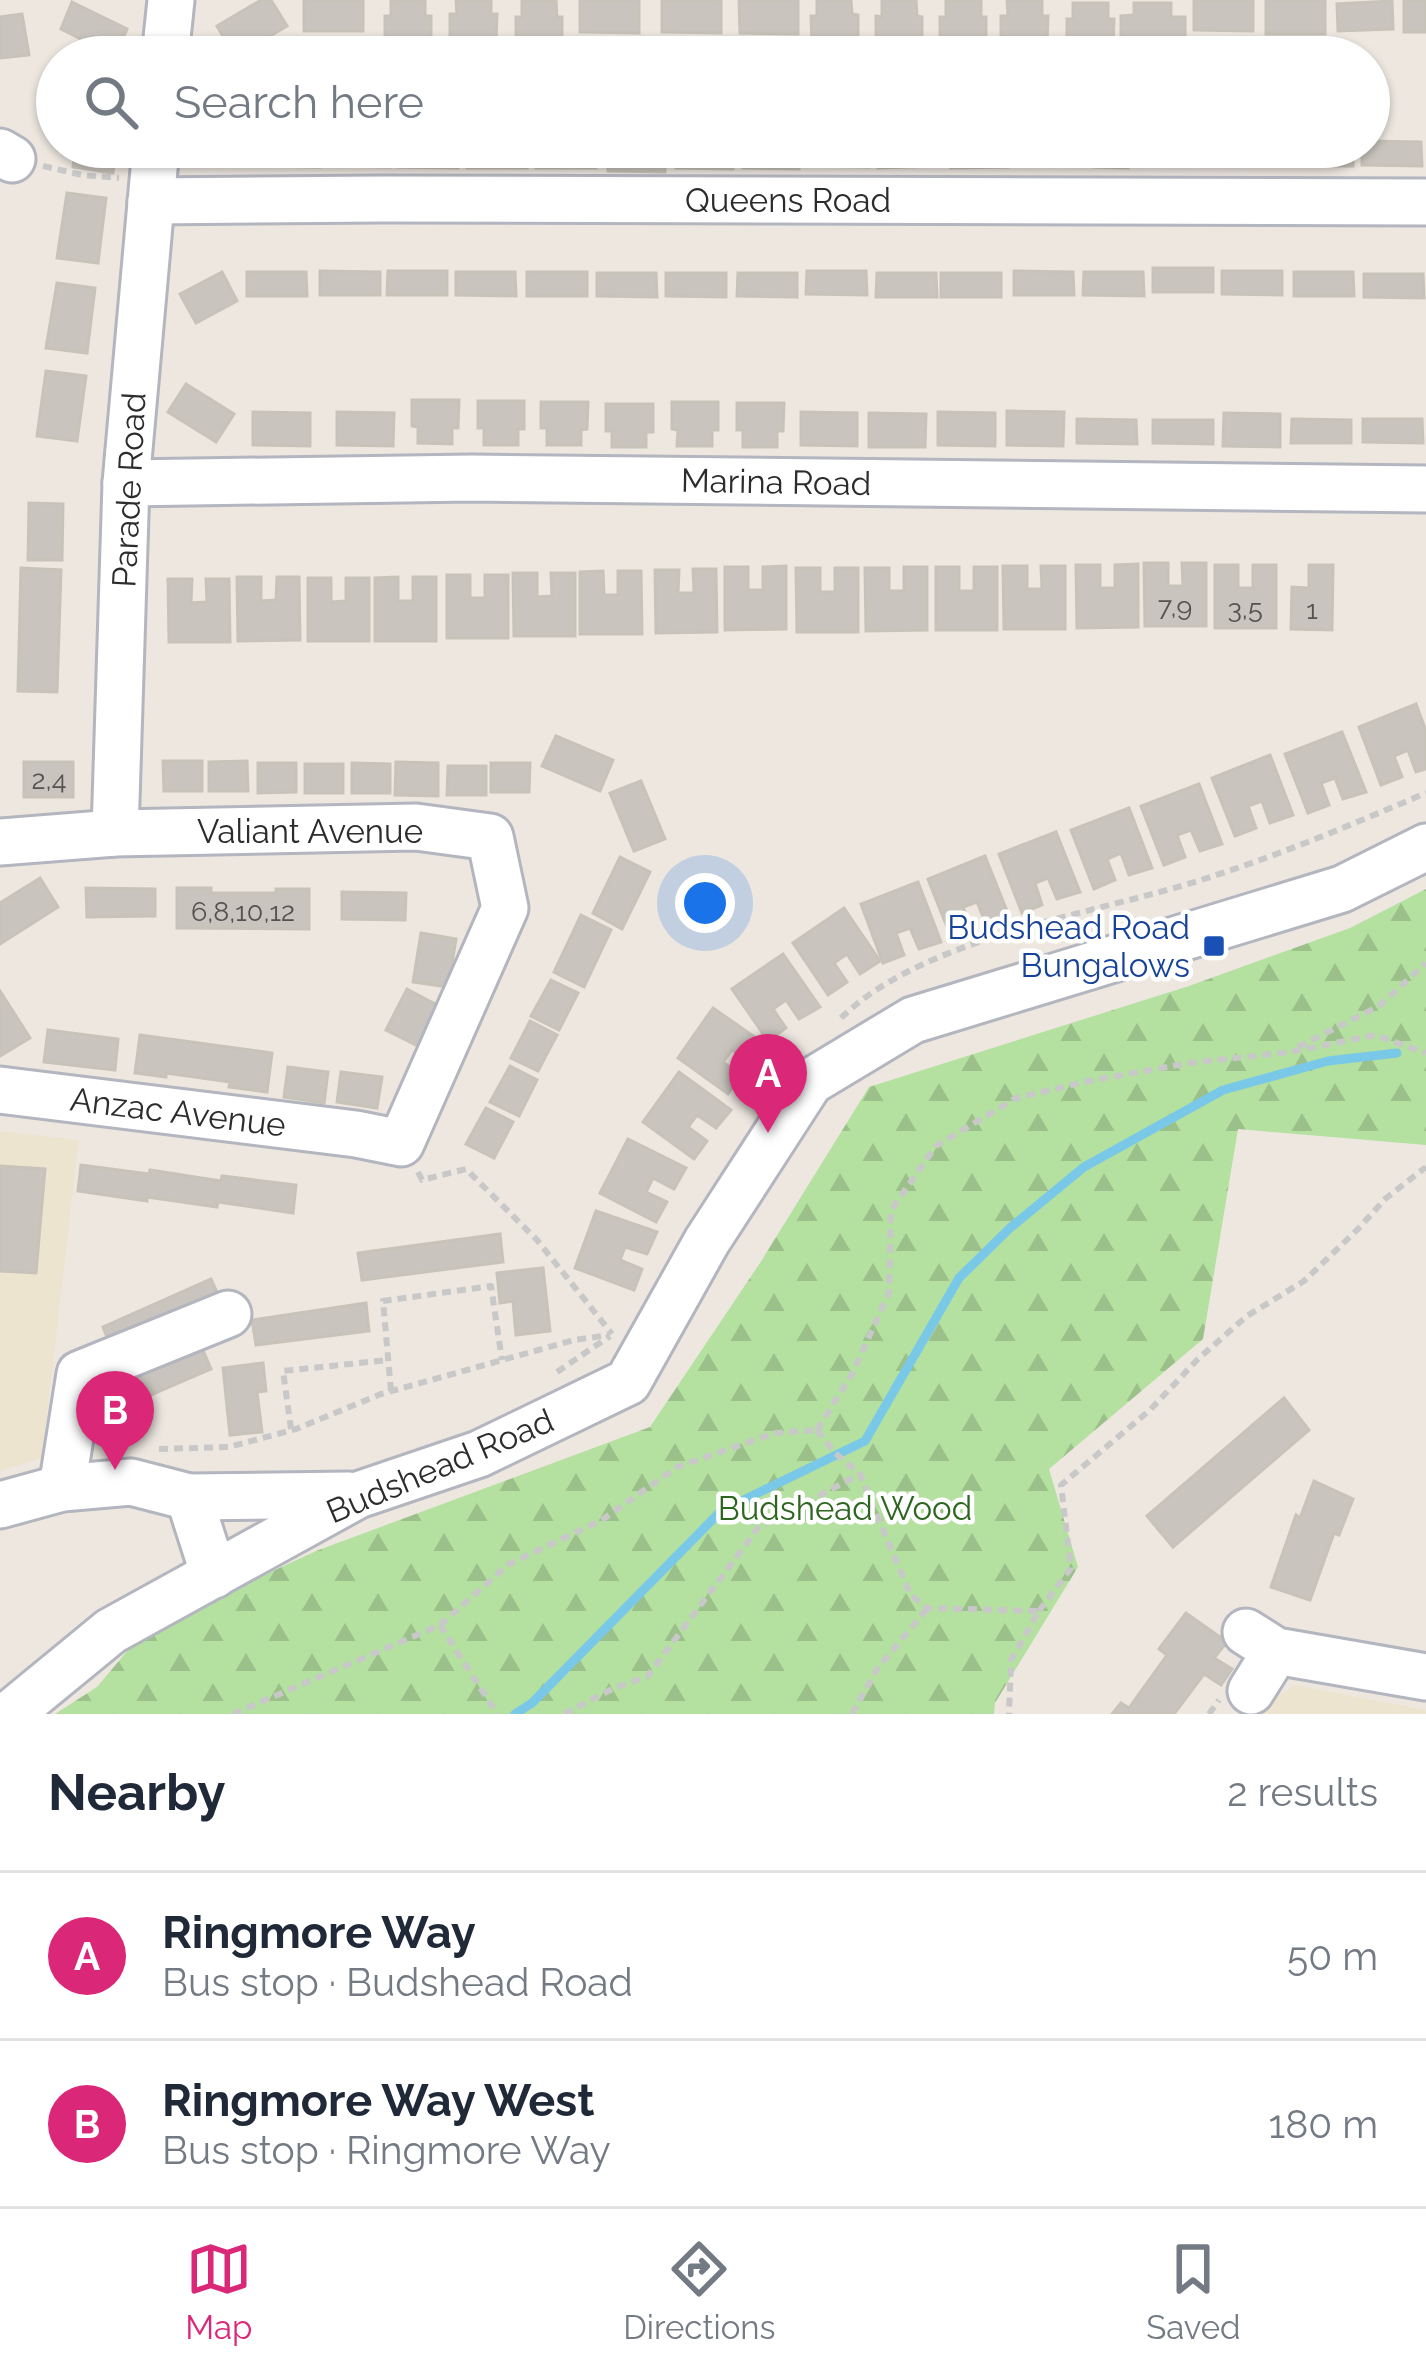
<!DOCTYPE html>
<meta charset="utf-8">
<style>
:root{--surface:#fff;--page:#f6f6f7;--text:#1f2937;--muted:#747a83;--line:#e0e1e3;--accent:#db2777}
body{margin:0;font-family:Raleway,sans-serif;background:var(--page);color:var(--text)}
.you{position:absolute;left:705px;top:903px;width:42px;height:42px;margin:-30px;border:9px solid #fff;border-radius:50%;background:#1a73e8;box-shadow:0 0 0 18px #1a73e833}
.badge{display:grid;place-items:center;width:78px;height:78px;border-radius:50%;background:var(--accent);color:#fff;font-size:39px;font-weight:700}
.pin{position:absolute;translate:-50% -99px;filter:drop-shadow(0 3px 6px #0008)}
.pin::after{content:'';position:absolute;top:63px;width:42px;height:36px;background:inherit;clip-path:polygon(0 0,100% 0,50% 100%)}
.list{margin:0;padding:0;list-style:none}
h2{display:flex;justify-content:space-between;align-items:center;height:156px;margin:0;padding:0 48px;font-size:51px}
h2 small{font-size:39px;font-weight:400;color:var(--muted)}
.list li{display:grid;grid-template-columns:78px 1fr auto;gap:36px;align-items:center;box-sizing:border-box;height:168px;padding:0 48px;border-top:3px solid var(--line)}
.list b{display:block;font-size:45px;white-space:nowrap}
.list p{margin:0;font-size:39px;white-space:nowrap;color:var(--muted)}
.list em{font-size:39px;font-style:normal;color:var(--muted)}
.icon{flex:none;width:66px;height:66px;fill:none;stroke:currentColor;stroke-width:2;stroke-linecap:round;stroke-linejoin:round}
.map{position:relative;flex:none;width:1426px;height:1714px;overflow:hidden}
.search{position:absolute;background:var(--surface);box-shadow:0 3px 9px #0004;left:36px;right:36px;top:36px;height:132px;display:flex;align-items:center;gap:30px;box-sizing:border-box;padding:0 42px;border-radius:66px;color:var(--muted);font-size:45px}
.sheet{height:492px;background:var(--surface)}
nav{display:flex;justify-content:space-around;align-items:center;box-sizing:border-box;height:168px;border-top:3px solid var(--line);background:var(--surface);font-size:33px;color:var(--muted)}
nav a{display:grid;justify-items:center;gap:6px}
nav .on{color:var(--accent)}
.map>svg:first-child{display:block}
</style>
<div class="map">
<svg width="1426" height="1714" viewBox="0 0 1426 1714">
<defs>
<pattern id="forest-firs" width="22" height="20" patternUnits="userSpaceOnUse" patternTransform="scale(3)"><rect width="22" height="20" fill="#b4e0a0"/><path d="M5 1l3.5 6h-7zM16 11l3.5 6h-7z" fill="#9bc08a"/></pattern>
</defs>
<rect width="100%" height="100%" fill="#ede7e0"/>
<!-- education -->
<g fill="#ede4d0">
<polygon points="0,1131 79,1140 42,1458 0,1471"/>
<polygon points="1294,1685 1426,1710 1426,1714 1253,1714"/>
</g>
<!-- forest -->
<polygon fill="url(#forest-firs)" points="1426,889 1426,1145 1238,1129 1203,1339 1049,1469 1078,1567 995,1703 994,1714 55,1714 97,1687 144,1631 316,1551 650,1427 760,1263 869,1087 1189,986 1350,928"/>
<g fill="none" stroke-linecap="round" stroke-linejoin="round">
<!-- stream -->
<polyline stroke="#7ac8e8" stroke-width="9" points="515,1714 532,1703 721,1511 865,1441 959,1278 1010,1228 1084,1167 1223,1090 1328,1061 1397,1053"/>
</g>
<!-- building -->
<g fill="#c9c5be" stroke="#c8c3b9" stroke-width="3">
<polygon points="261,0 271,0 287,26 235,57 217,26"/>
<rect x="304" y="0" width="59" height="31"/>
<polygon points="391,0 425,0 425,16 431,16 431,43 385,43 385,16 391,16"/>
<polygon points="456,0 491,0 491,14 497,14 496,42 450,41 450,14 457,14"/>
<polygon points="580,0 639,0 639,33 580,32"/>
<polygon points="662,0 721,0 721,33 662,32"/>
<polygon points="739,0 798,0 798,34 740,33"/>
<polygon points="817,0 851,0 852,14 858,15 858,42 812,43 811,16 817,16"/>
<polygon points="882,0 916,0 917,16 922,17 922,44 876,43 876,16 882,17"/>
<polygon points="981,0 981,17 986,17 986,45 940,44 940,17 946,17 946,1"/>
<polygon points="1007,0 1042,0 1042,16 1048,16 1047,44 1001,43 1001,16 1008,16"/>
<polygon points="1194,0 1253,0 1253,31 1194,30"/>
<rect x="1266" y="0" width="59" height="34"/>
<rect x="1404" y="0" width="22" height="32"/>
<polygon points="522,1 556,1 557,17 562,17 562,44 516,44 516,17 522,17"/>
<polygon points="1392,1 1393,29 1338,31 1337,4"/>
<polygon points="72,2 127,29 115,56 61,29"/>
<polygon points="1073,3 1108,3 1108,19 1114,19 1113,46 1067,46 1067,19 1073,19"/>
<polygon points="1134,3 1171,3 1171,17 1185,17 1185,45 1121,45 1121,16 1134,15"/>
<polygon points="22,14 29,55 0,58 0,17"/>
<polygon points="1369,141 1421,142 1422,166 1362,165 1362,147 1369,147"/>
<polygon points="75,147 116,147 113,173 73,167"/>
<polygon points="206,147 247,147 235,166"/>
<polygon points="260,147 320,147 320,167 260,166"/>
<polygon points="330,147 389,147 390,167 330,166"/>
<polygon points="398,147 457,147 458,168 398,167"/>
<polygon points="467,147 526,147 527,168 467,168"/>
<polygon points="536,147 595,147 596,168 536,168"/>
<polygon points="608,147 665,147 665,172 608,171"/>
<polygon points="676,147 733,147 733,169 676,168"/>
<polygon points="743,147 800,147 799,169 743,168"/>
<polygon points="811,147 869,147 869,167 811,166"/>
<polygon points="877,147 938,147 938,166 878,168"/>
<polygon points="950,147 1009,147 1008,167 951,168"/>
<polygon points="1023,147 1069,147 1069,150 1062,150 1063,166 1028,166 1028,150"/>
<polygon points="1088,147 1134,147 1134,152 1128,152 1128,168 1094,167 1094,151 1088,151"/>
<polygon points="1160,147 1207,147 1207,150 1201,150 1201,166 1166,165 1166,149"/>
<polygon points="1225,147 1285,147 1285,166 1225,165"/>
<rect x="1293" y="147" width="60" height="19"/>
<polygon points="67,193 106,198 98,263 57,258"/>
<rect x="1153" y="268" width="60" height="24"/>
<polygon points="320,271 380,272 380,295 320,295"/>
<polygon points="388,271 447,271 447,295 387,295"/>
<polygon points="807,271 866,271 867,295 806,294"/>
<polygon points="1014,271 1073,272 1074,295 1014,295"/>
<polygon points="1222,271 1282,271 1282,295 1222,294"/>
<polygon points="222,272 237,301 196,323 180,294"/>
<polygon points="247,272 306,272 307,296 247,296"/>
<polygon points="456,272 515,272 516,296 456,295"/>
<rect x="527" y="272" width="60" height="24"/>
<polygon points="1084,272 1143,272 1144,296 1083,295"/>
<polygon points="1294,272 1353,272 1354,296 1294,296"/>
<polygon points="597,273 656,273 657,297 597,296"/>
<polygon points="666,273 726,273 726,297 666,296"/>
<polygon points="738,273 797,273 797,297 737,296"/>
<polygon points="877,273 936,273 937,297 876,297"/>
<rect x="941" y="273" width="60" height="24"/>
<polygon points="1364,274 1423,274 1424,298 1364,297"/>
<polygon points="57,283 95,288 87,353 46,348"/>
<polygon points="46,371 86,376 77,441 37,436"/>
<polygon points="186,384 234,414 216,442 168,412"/>
<polygon points="412,400 459,400 458,428 452,428 452,444 418,443 418,427 412,426"/>
<polygon points="478,401 524,401 524,429 518,429 518,445 484,445 484,428 478,428"/>
<polygon points="541,402 588,402 587,429 581,430 581,445 547,445 547,428 541,428"/>
<polygon points="672,402 718,402 718,430 712,430 712,446 677,446 678,430 672,429"/>
<polygon points="737,403 784,403 783,431 777,431 777,447 743,447 743,430 737,430"/>
<polygon points="606,404 653,404 653,432 646,432 646,447 612,447 612,431 606,431"/>
<polygon points="1007,411 1064,412 1063,446 1007,445"/>
<polygon points="253,412 310,413 310,446 253,445"/>
<polygon points="337,412 394,413 393,446 337,445"/>
<polygon points="801,412 857,413 857,446 801,445"/>
<polygon points="938,412 995,413 995,446 938,445"/>
<polygon points="869,413 926,414 925,447 869,447"/>
<polygon points="1224,413 1280,414 1280,447 1223,446"/>
<polygon points="1077,419 1136,420 1137,444 1077,443"/>
<polygon points="1292,419 1351,420 1351,443 1291,443"/>
<polygon points="1363,419 1422,419 1423,443 1363,442"/>
<polygon points="1153,420 1213,420 1213,444 1153,443"/>
<polygon points="29,503 63,504 62,560 28,560"/>
<polygon points="1144,563 1168,563 1168,586 1183,586 1182,563 1206,563 1206,626 1145,626"/>
<polygon points="1138,564 1138,627 1077,628 1076,565 1100,565 1100,588 1115,588 1115,565"/>
<polygon points="1215,565 1238,565 1238,588 1253,588 1253,565 1276,565 1276,628 1215,628"/>
<polygon points="1309,565 1333,565 1332,630 1291,629 1292,587 1309,588"/>
<polygon points="786,566 786,629 725,630 725,567 748,567 748,590 763,590 763,567"/>
<polygon points="1003,566 1027,566 1027,589 1042,589 1041,566 1065,566 1065,629 1004,629"/>
<polygon points="904,567 927,567 927,630 866,631 865,568 889,568 889,591 904,591"/>
<polygon points="936,567 959,567 959,591 974,591 974,567 997,567 997,630 936,630"/>
<polygon points="21,568 61,570 57,692 18,691"/>
<polygon points="796,568 820,568 820,592 835,592 835,568 858,568 858,632 797,632"/>
<polygon points="693,569 716,569 717,632 656,633 655,570 679,570 678,593 694,593"/>
<polygon points="603,571 604,595 618,595 618,571 641,571 642,634 580,634 580,572"/>
<polygon points="513,573 537,573 537,597 552,596 551,573 575,573 575,636 514,636"/>
<polygon points="447,575 470,575 470,598 485,598 485,575 508,575 508,638 447,638"/>
<polygon points="237,577 261,577 261,601 276,600 277,577 299,577 300,640 238,641"/>
<polygon points="398,577 398,601 413,601 413,577 436,577 436,641 375,641 375,578"/>
<polygon points="308,578 331,578 331,602 346,601 346,578 369,578 369,641 308,641"/>
<polygon points="168,579 192,579 191,603 207,602 206,579 229,579 230,642 169,642"/>
<polygon points="1416,704 1426,731 1426,769 1416,772 1408,750 1394,756 1402,777 1381,785 1359,727"/>
<polygon points="1342,732 1366,792 1343,799 1335,778 1321,783 1329,805 1308,813 1285,754"/>
<polygon points="556,736 613,760 600,791 542,766"/>
<polygon points="1270,755 1293,815 1270,823 1262,801 1248,806 1256,828 1235,836 1212,778"/>
<polygon points="163,761 202,761 202,791 164,791"/>
<polygon points="247,761 248,791 209,791 209,762"/>
<rect x="24" y="762" width="49" height="35"/>
<polygon points="396,762 438,763 438,796 395,795"/>
<polygon points="258,763 296,763 296,792 258,793"/>
<polygon points="352,763 390,764 390,793 352,793"/>
<polygon points="491,763 530,763 529,792 491,792"/>
<rect x="305" y="764" width="38" height="29"/>
<polygon points="448,766 486,766 486,795 447,795"/>
<polygon points="641,781 665,839 634,851 610,793"/>
<polygon points="1199,784 1222,844 1200,851 1191,830 1177,835 1185,857 1164,865 1141,806"/>
<polygon points="1129,808 1152,868 1129,875 1121,853 1107,859 1115,880 1094,889 1071,830"/>
<polygon points="1056,832 1080,892 1057,899 1048,878 1035,883 1042,905 1022,913 999,854"/>
<polygon points="985,856 1009,916 986,924 977,902 963,907 971,929 951,937 928,879"/>
<polygon points="620,857 650,872 622,929 593,913"/>
<polygon points="40,878 58,907 0,944 0,903"/>
<polygon points="918,882 941,942 919,949 910,928 896,933 904,955 883,963 861,904"/>
<polygon points="86,888 155,889 155,916 87,917"/>
<polygon points="177,888 211,888 211,893 276,893 276,889 309,889 309,929 177,928"/>
<polygon points="342,892 406,893 405,920 342,919"/>
<polygon points="844,908 880,961 860,974 847,954 834,963 847,982 828,995 793,943"/>
<polygon points="581,915 611,930 584,987 554,972"/>
<polygon points="421,933 456,939 448,987 413,982"/>
<polygon points="783,954 820,1007 799,1019 786,1000 773,1009 786,1028 768,1041 732,989"/>
<polygon points="551,980 578,993 559,1030 531,1016"/>
<polygon points="407,989 439,1006 418,1046 386,1030"/>
<polygon points="0,991 30,1038 0,1056"/>
<polygon points="713,1008 766,1045 751,1064 732,1050 723,1062 741,1076 728,1094 678,1058"/>
<polygon points="530,1021 557,1035 538,1071 511,1058"/>
<polygon points="48,1030 118,1039 115,1070 44,1062"/>
<polygon points="140,1035 272,1053 267,1092 229,1087 230,1082 166,1073 166,1077 135,1073"/>
<polygon points="510,1066 537,1080 519,1116 490,1102"/>
<polygon points="288,1067 328,1072 324,1103 284,1097"/>
<polygon points="341,1072 382,1077 377,1108 337,1102"/>
<polygon points="679,1072 731,1110 716,1128 697,1115 688,1127 707,1141 694,1159 643,1122"/>
<polygon points="486,1108 513,1122 494,1158 466,1144"/>
<polygon points="628,1139 686,1168 674,1189 653,1178 646,1192 667,1202 656,1222 600,1193"/>
<polygon points="81,1165 149,1174 150,1170 221,1181 222,1176 296,1185 293,1213 218,1202 217,1207 147,1197 147,1201 78,1191"/>
<polygon points="0,1166 45,1169 36,1273 0,1271"/>
<polygon points="596,1211 657,1232 647,1254 625,1247 620,1260 642,1269 634,1290 575,1268"/>
<polygon points="500,1234 503,1262 362,1280 358,1253"/>
<polygon points="543,1268 550,1331 516,1335 513,1301 500,1303 497,1273"/>
<polygon points="211,1279 220,1299 111,1347 103,1327"/>
<polygon points="366,1303 369,1331 256,1345 252,1320"/>
<polygon points="202,1348 211,1369 102,1416 94,1396"/>
<polygon points="263,1363 266,1391 257,1392 262,1432 230,1435 223,1368"/>
<polygon points="1284,1398 1309,1430 1173,1547 1147,1516"/>
<polygon points="1314,1481 1353,1499 1339,1535 1334,1533 1310,1600 1271,1587 1296,1515 1300,1518"/>
<polygon points="1186,1613 1227,1642 1214,1658 1232,1669 1221,1685 1204,1674 1174,1714 1112,1714 1121,1703 1129,1708 1167,1655 1159,1649"/>
</g>
<g fill="none" stroke-linecap="round" stroke-linejoin="round">
<defs>
<g id="minor">
<polyline points="165,57 171,0"/>
<polyline points="0,152 12,159"/>
<polyline points="151,201 383,199 1426,202"/>
<polyline points="126,483 472,478 1426,489"/>
<polyline points="115,833 126,483 156,147"/>
<polyline points="0,842 115,833 416,827 490,837 505,908 401,1143 356,1134 0,1090"/>
<polyline points="62,1488 80,1374 228,1314"/>
<polyline points="189,1497 214,1575"/>
<polyline points="0,1505 62,1488 131,1482 189,1497 349,1495"/>
<polyline points="1246,1632 1276,1651 1426,1677"/>
<polyline points="1251,1691 1276,1651"/>
<polyline points="10,1714 111,1631 358,1495 479,1454 628,1382 707,1241 810,1082 913,1020 1342,889 1426,847"/>
</g>
</defs>
<!-- minor casing -->
<use href="#minor" stroke="#b3b5bf" stroke-width="51"/>
<!-- path -->
<g stroke="#c8c8c8" stroke-width="6" stroke-dasharray="9 6" stroke-linecap="butt">
<polyline points="43,166 82,175 119,178"/>
<path d="M841 1018C925 936 1093 915 1204 879 1280 855 1353 824 1426 793"/>
<polyline points="1298,1047 1379,1006 1426,963"/>
<polyline points="418,1172 422,1180 466,1169 537,1240 612,1334"/>
<polyline points="557,1372 610,1336"/>
<polyline points="391,1391 383,1301 491,1286 502,1360"/>
<polyline points="291,1429 283,1371 388,1360"/>
<polyline points="817,1430 852,1374 889,1293 891,1210 936,1146 1016,1098 1089,1081 1189,1063 1290,1052 1375,1035 1426,1053"/>
<polyline points="817,1430 834,1452 860,1474 910,1594 927,1608 1039,1611 1011,1660 1009,1714"/>
<polyline points="159,1449 229,1447 296,1429 381,1394 574,1340 609,1335"/>
<polyline points="1039,1611 1071,1568 1061,1485 1150,1410 1198,1359 1247,1316 1304,1281 1358,1229 1385,1199 1426,1167"/>
<polyline points="440,1625 497,1714"/>
<polyline points="233,1714 440,1625 509,1564 602,1520 677,1467 775,1433 817,1430"/>
<polyline points="564,1714 614,1688 647,1677 758,1528 860,1474"/>
<polyline points="852,1714 877,1669 926,1610"/>
<polyline points="1209,1714 1219,1700"/>
</g>
<!-- minor -->
<use href="#minor" stroke="#fff" stroke-width="45"/>
</g>
<!-- markers -->
<rect fill="#1a4fb4" stroke="#fff" stroke-width="4.5" x="1202" y="934" width="24" height="24" rx="6"/>
<g text-anchor="middle" dominant-baseline="central" stroke-width="9" stroke-linejoin="round" paint-order="stroke">
<!-- number labels -->
<g font-size="27" fill="#535250">
<text x="1175" y="606">7,9</text>
<text x="1245" y="608">3,5</text>
<text x="1312" y="609">1</text>
<text x="49" y="779">2,4</text>
<text x="243" y="911">6,8,10,12</text>
</g>
<!-- street labels -->
<g font-size="33" fill="#2c2c2c" stroke="#fff">
<text x="788" y="200">Queens Road</text>
<text transform="translate(776 482) rotate(1)">Marina Road</text>
<text transform="translate(129 490) rotate(-87)">Parade Road</text>
<text x="310" y="831">Valiant Avenue</text>
<text transform="translate(178 1112) rotate(7)">Anzac Avenue</text>
<text transform="translate(440 1466) rotate(-23)">Budshead Road</text>
</g>
<!-- transit labels -->
<g font-size="33" fill="#164399" stroke="#fff" text-anchor="end">
<text x="1190" y="927">Budshead Road<tspan x="1190" dy="38">Bungalows</tspan></text>
</g>
<!-- park labels -->
<g font-size="33" fill="#2d661f" stroke="#fff">
<text x="845" y="1508">Budshead Wood</text>
</g>
</g>
</svg>
<div class="you"></div>
<div class="pin badge" style="left:768px;top:1133px">A</div>
<div class="pin badge" style="left:115px;top:1470px">B</div>
<div class="search"><svg class="icon" aria-label="search" viewBox="0 0 24 24"><circle cx="10" cy="10" r="6"/><path d="M15 15l6 6"/></svg>Search here</div>
</div>
<section class="sheet">
<h2>Nearby<small>2 results</small></h2>
<ul class="list">
<li><span class="badge">A</span><div><b>Ringmore Way</b><p>Bus stop · Budshead Road</p></div><em>50 m</em></li>
<li><span class="badge">B</span><div><b>Ringmore Way West</b><p>Bus stop · Ringmore Way</p></div><em>180 m</em></li>
</ul>
</section>
<nav>
<a class="on"><svg class="icon" aria-label="map" viewBox="0 0 24 24"><path d="M3 6l6-2 6 2 6-2v14l-6 2-6-2-6 2zM9 4v14M15 6v14"/></svg>Map</a>
<a><svg class="icon" aria-label="directions" viewBox="0 0 24 24"><path d="M12 3l9 9-9 9-9-9zM9 14v-3h6M13 9l2 2-2 2"/></svg>Directions</a>
<a><svg class="icon" aria-label="saved" viewBox="0 0 24 24"><path d="M7 4h10v16l-5-4-5 4z"/></svg>Saved</a>
</nav>
